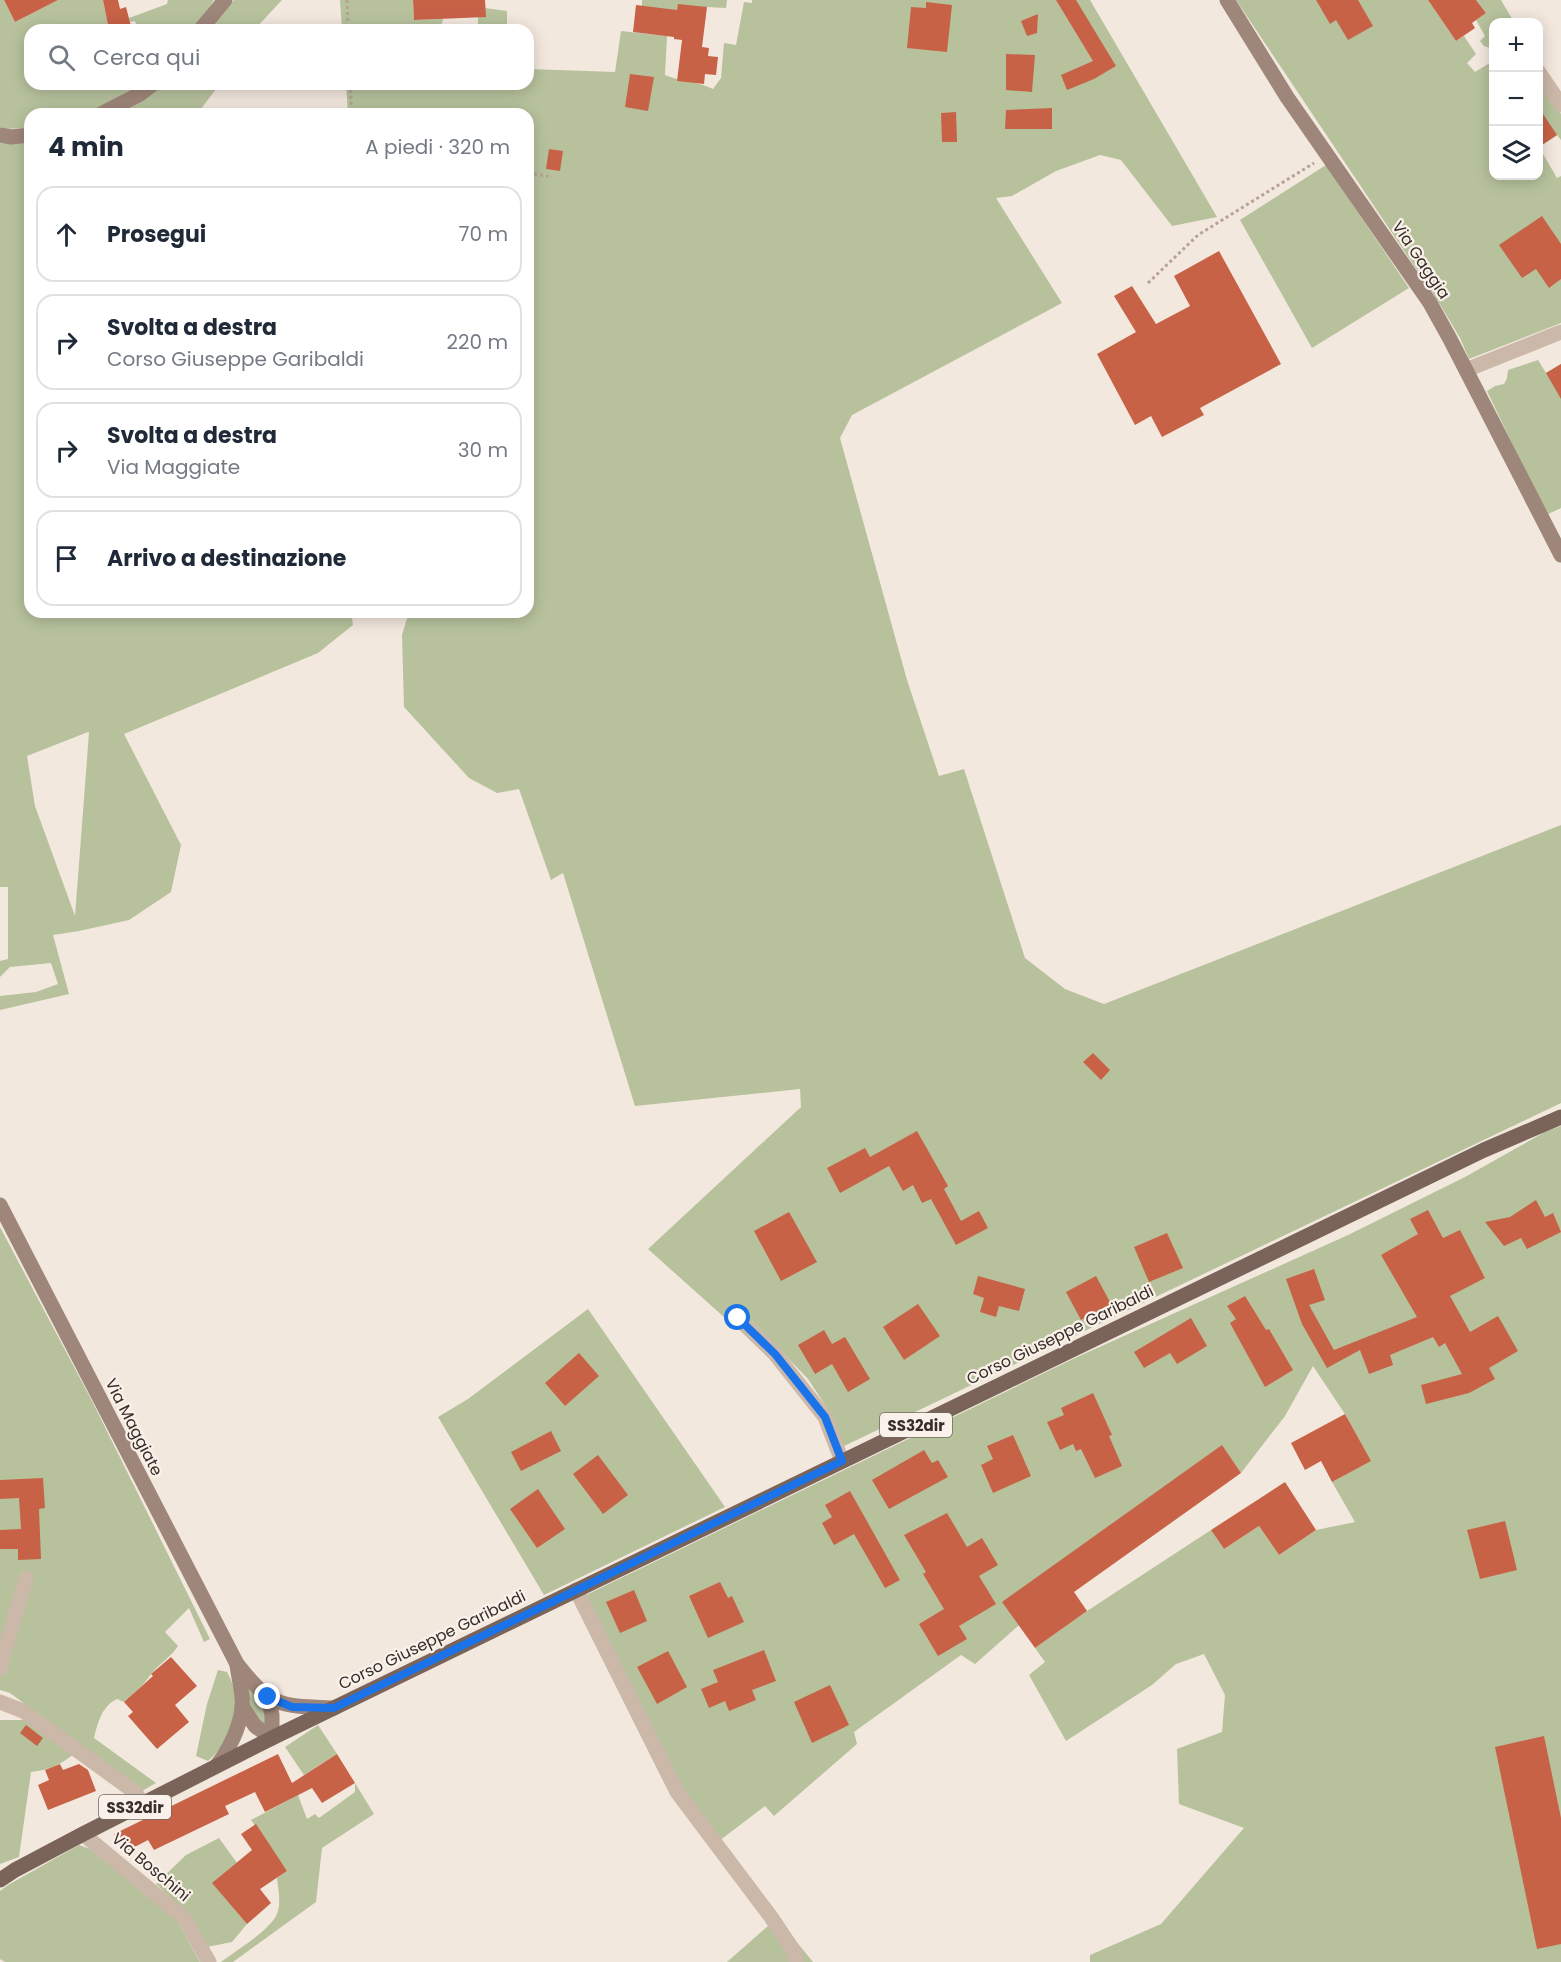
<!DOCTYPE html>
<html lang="it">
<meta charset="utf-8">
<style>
:root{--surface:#fff;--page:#f6f6f7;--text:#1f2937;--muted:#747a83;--line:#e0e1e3}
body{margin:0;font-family:Poppins,sans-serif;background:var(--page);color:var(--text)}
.controls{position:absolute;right:18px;top:18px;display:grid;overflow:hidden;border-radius:12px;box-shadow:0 3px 15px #0003}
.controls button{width:54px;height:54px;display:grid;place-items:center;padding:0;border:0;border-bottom:2px solid var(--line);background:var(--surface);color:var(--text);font:30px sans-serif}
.stop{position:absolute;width:18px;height:18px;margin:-14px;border:4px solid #1a73e8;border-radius:50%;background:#fff}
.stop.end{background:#1a73e8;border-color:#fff;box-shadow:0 2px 6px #0008}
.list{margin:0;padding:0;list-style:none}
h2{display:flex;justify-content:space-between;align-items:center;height:78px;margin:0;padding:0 24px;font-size:26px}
h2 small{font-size:20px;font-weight:400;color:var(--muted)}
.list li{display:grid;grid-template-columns:39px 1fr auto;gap:18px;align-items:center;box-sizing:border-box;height:96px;margin:0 12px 12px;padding:0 12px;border:2px solid var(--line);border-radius:18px}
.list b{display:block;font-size:22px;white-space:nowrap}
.list p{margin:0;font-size:20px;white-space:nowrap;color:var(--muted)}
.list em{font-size:20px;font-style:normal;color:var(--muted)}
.icon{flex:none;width:33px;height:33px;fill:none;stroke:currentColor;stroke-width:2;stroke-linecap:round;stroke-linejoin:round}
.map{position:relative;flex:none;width:1561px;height:1962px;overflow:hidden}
.search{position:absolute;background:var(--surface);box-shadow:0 3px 15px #0003;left:24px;top:24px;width:510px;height:66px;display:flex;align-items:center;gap:15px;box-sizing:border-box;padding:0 21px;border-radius:18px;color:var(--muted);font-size:22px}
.panel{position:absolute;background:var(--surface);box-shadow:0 3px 15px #0003;left:24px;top:108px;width:510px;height:510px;border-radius:18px}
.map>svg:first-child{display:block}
</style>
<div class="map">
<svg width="1561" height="1962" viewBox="0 0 1561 1962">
<rect width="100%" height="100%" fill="#f3e8de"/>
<!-- green -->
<g fill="#b7c29d" fill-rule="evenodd">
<polygon points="0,0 4,0 15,22 58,0 103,0 109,30 30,30 30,84 146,84 99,111 89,114 30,114 30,128 4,129 0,127"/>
<polygon points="168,0 214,0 194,30 138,30 135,21 130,22 129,18 167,4"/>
<polygon points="234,0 282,0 254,30 205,30"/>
<polygon points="340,0 413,0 414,20 443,19 441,27 343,27 346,30 342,30"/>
<polygon points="642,0 727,0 726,8 707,7 677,14 642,6"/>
<path d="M752 0H1090L1217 217 1172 226 1121 160 1100 155 1056 171 1012 196 996 198 1062 303 852 415 840 438 907 680 939 776 964 769 1025 958 1065 989 1104 1004 1561 825V1103L842 1447 831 1414 808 1379 753 1322 736 1308 725 1318 648 1249 801 1107 800 1089 635 1106 563 873 551 880 519 789 497 793 469 778 404 707 402 635 409 612H528V114H348L346 84H528V69L615 72 621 31 667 36 665 75C681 82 698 81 713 89L721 78 724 43 736 45 744 2 752 3Z"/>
<polygon points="1236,0 1428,0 1456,41 1464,36 1476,54 1467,63 1475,72 1493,61 1494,176 1538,176 1539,79 1561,114 1561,140 1557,135 1539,147 1557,178 1561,176 1561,323 1469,359 1460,338 1441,306"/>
<polygon points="1476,0 1501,0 1514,22 1494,22 1493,49 1484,46 1480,41 1485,36 1476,20 1486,13"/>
<polygon points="485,8 507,11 507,30 501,30 501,24 478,24 478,17"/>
<polygon points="160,84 220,84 197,114 109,114"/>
<path d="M30 140V612H351L353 625 318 653 124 734 181 845 171 892 129 920 79 931 53 935 69 994 0 1010V996L36 992 58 984 51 963 10 967 0 977V961L8 959V887H0V142ZM88 732 89 733 75 916 35 806 27 756Z"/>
<polygon points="1326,165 1409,288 1312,348 1240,220"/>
<polygon points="1538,360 1546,373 1561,364 1561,508 1546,515 1487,391 1495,386 1504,384 1507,378 1508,370"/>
<polygon points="1561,1126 1561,1962 1090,1962 1090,1955 1161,1924 1244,1828 1179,1804 1177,1749 1222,1732 1225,1695 1204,1654 1176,1664 1152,1685 1066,1741 1029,1675 1045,1662 1035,1648 1087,1611 1211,1530 1224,1549 1259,1526 1279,1555 1316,1530 1355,1522 1332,1482 1370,1461 1345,1414 1313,1366 1285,1416 1241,1473 1222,1446 975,1664 961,1655 854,1732 857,1744 774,1816 765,1806 719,1841 681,1785 586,1595 1075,1358 1348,1235 1465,1177 1545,1132"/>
<path d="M0 1227 91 1399 210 1639 204 1642 189 1608 165 1632 178 1646C171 1657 159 1664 151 1674 144 1685 134 1693 124 1702L117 1699C102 1706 98 1722 94 1738L156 1783 142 1791 10 1693 0 1690Z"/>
<polygon points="588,1309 725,1507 544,1595 438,1417 468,1399"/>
<path d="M218 1670 227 1672C231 1680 236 1690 237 1699 240 1722 225 1746 208 1761L196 1756 207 1704Z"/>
<path d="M246 1682C262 1697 266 1704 265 1726L251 1711Z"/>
<path d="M0 1720H30L74 1754C60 1765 49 1770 31 1772L19 1857 0 1864Z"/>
<polygon points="318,1725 337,1754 304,1775 285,1747"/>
<path d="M355 1783 374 1814 322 1848 316 1902 233 1962H221C237 1950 267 1932 276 1916 282 1905 278 1889 277 1878L287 1871 251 1820 298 1795 307 1819 315 1814 319 1818 355 1792Z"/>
<polygon points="219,1838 237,1863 213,1883 247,1924 232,1942 207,1947 188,1914 156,1884 186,1855"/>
<polygon points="79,1845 96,1851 175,1917 200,1962 5,1962 0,1959 0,1891 8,1885"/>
<polygon points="777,1918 813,1962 727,1962"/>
</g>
<!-- building -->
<g fill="#c76247">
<polygon points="4,0 58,0 15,22"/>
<polygon points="103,0 118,0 120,9 126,7 132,30 109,30"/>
<polygon points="413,0 485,0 486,17 414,20"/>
<polygon points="1056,0 1076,0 1116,66 1094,79 1067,90 1061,75 1093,61"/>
<polygon points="1316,0 1358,0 1373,26 1348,40 1336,20 1330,24"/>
<polygon points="1428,0 1476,0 1486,13 1472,23 1475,28 1456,41"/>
<polygon points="926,2 952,5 947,52 907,48 911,7 926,8"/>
<polygon points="678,4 707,7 702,47 709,48 708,56 718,57 716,75 705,74 704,84 677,81 682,40 674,39 674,37 633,32 636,5 677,10"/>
<polygon points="1038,14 1037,33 1027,36 1021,21"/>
<polygon points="1006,54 1035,55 1032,92 1006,90"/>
<polygon points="630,74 654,77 648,111 625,107"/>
<polygon points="1052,108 1052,129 1005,129 1006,110"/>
<polygon points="1539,108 1557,135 1539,147"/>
<polygon points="956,112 957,142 942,142 941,113"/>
<polygon points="549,149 563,151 560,171 546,169"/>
<polygon points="1542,216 1561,244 1561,279 1549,288 1536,269 1522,278 1499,245"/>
<polygon points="1219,251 1281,364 1200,408 1204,415 1162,437 1151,416 1135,425 1097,354 1136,332 1114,296 1132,286 1156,324 1190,306 1174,276"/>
<polygon points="1561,364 1561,399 1546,373"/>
<polygon points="1093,1053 1110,1070 1101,1080 1083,1062"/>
<polygon points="917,1131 948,1186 944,1189 961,1221 979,1211 988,1228 956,1245 931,1199 922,1203 913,1185 903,1191 889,1166 840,1193 827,1168 865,1148 870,1157"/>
<polygon points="1536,1200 1545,1217 1553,1213 1561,1232 1527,1249 1521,1238 1504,1246 1485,1222 1510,1217"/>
<polygon points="1428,1210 1443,1238 1460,1230 1485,1278 1450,1296 1470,1332 1498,1316 1518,1351 1489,1368 1495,1379 1469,1393 1426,1404 1421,1385 1462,1374 1445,1343 1439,1347 1433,1337 1390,1355 1393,1365 1369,1374 1360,1350 1327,1368 1302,1324 1286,1279 1314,1269 1325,1300 1309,1305 1334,1350 1417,1317 1381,1255 1418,1234 1410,1219"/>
<polygon points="789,1212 817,1262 781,1281 754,1231"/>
<polygon points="1167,1233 1183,1268 1149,1282 1134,1247"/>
<polygon points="978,1276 1025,1289 1019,1311 999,1306 996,1317 980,1312 984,1298 973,1294"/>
<polygon points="1096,1276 1111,1304 1081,1320 1066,1292"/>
<polygon points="1245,1296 1266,1330 1269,1329 1293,1370 1265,1387 1230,1323 1236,1319 1227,1306"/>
<polygon points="918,1304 940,1336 904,1360 883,1327"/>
<polygon points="1191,1318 1207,1346 1177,1364 1170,1353 1144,1368 1134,1352"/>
<polygon points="824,1330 832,1344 845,1337 870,1379 848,1392 832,1364 815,1374 798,1345"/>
<polygon points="579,1353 599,1376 565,1406 545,1383"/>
<polygon points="1093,1393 1112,1435 1109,1436 1122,1466 1095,1478 1081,1449 1076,1451 1073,1444 1060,1450 1047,1422 1064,1415 1061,1408"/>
<polygon points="1345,1414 1371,1461 1332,1482 1321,1461 1305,1470 1291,1443"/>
<polygon points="551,1431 561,1451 521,1471 511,1452"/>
<polygon points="1013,1435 1031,1476 993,1493 981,1465 993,1459 987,1446"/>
<polygon points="1222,1445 1241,1473 1074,1592 1087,1611 1035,1648 1002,1602"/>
<polygon points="924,1450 932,1463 938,1460 948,1477 889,1509 872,1480"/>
<polygon points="598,1455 628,1495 603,1514 573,1474"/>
<polygon points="43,1478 45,1508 39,1509 41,1559 18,1560 18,1549 0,1549 0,1530 21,1529 19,1498 0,1499 0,1480"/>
<polygon points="1285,1482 1316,1530 1279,1555 1259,1526 1224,1549 1211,1530"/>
<polygon points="538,1489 565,1529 537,1548 510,1509"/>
<polygon points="850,1491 900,1580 885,1588 854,1534 834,1545 822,1523 832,1517 825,1505"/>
<polygon points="947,1513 967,1547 982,1538 998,1565 979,1576 996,1604 959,1626 967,1639 938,1656 919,1624 944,1609 923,1574 926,1572 904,1535"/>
<polygon points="1505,1521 1517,1570 1480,1579 1467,1530"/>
<polygon points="720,1582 728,1598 732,1596 744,1622 708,1638 689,1596"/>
<polygon points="634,1590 647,1621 620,1633 606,1602"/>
<polygon points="764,1650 776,1681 752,1690 756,1700 729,1711 725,1701 709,1708 701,1689 718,1682 713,1670"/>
<polygon points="668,1651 687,1687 657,1704 637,1667"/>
<polygon points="171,1657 197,1686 175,1705 189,1722 157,1749 128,1716 133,1712 124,1702 153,1676 151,1674"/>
<polygon points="830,1685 849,1725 812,1743 794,1702"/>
<polygon points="26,1725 43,1738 37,1746 20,1733"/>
<polygon points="1544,1736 1561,1818 1561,1944 1537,1949 1495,1747"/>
<polygon points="278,1754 292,1783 337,1754 355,1783 322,1803 312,1788 265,1812 255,1792 225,1806 229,1814 154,1850 148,1840 123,1853 114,1834"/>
<polygon points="60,1764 63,1770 79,1764 88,1770 96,1791 48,1810 38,1785 49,1780 45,1770"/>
<polygon points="256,1824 287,1871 260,1889 271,1903 247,1924 212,1883 252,1850 241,1834"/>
</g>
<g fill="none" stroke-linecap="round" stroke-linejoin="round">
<!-- path -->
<g stroke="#b7a293" stroke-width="3" stroke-dasharray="3 3" stroke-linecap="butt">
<polyline points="347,0 348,30"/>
<polyline points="350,84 352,114"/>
<polyline points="528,173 552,177"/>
<polyline points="1148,283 1198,235 1314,163"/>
</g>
<!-- street -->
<g stroke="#cbb8a9" stroke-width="15">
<polyline points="1538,71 1561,105"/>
<polyline points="1466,370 1561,332"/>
<polyline points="738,1318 775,1354 825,1417 842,1461"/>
<polyline points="576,1590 677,1792 771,1917 795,1953 796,1962"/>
<polyline points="0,1668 26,1578"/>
<polyline points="0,1702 23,1711 136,1793 142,1803"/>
<polyline points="83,1834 184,1918 209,1962"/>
</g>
<!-- secondary -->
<g stroke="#9f867a" stroke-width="15">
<polyline points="1227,0 1287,97 1430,303 1450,339 1561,555"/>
<polyline points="200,30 225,0"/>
<polyline points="101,114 140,94 153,84"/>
<polyline points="0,135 11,137 30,135"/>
<path d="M0 1205 237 1664C272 1708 280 1706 334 1708"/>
<polyline points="268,1697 272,1715 272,1738"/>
<polyline points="242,1706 255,1726 272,1738"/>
<path d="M217 1765C229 1750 240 1727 242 1708 244 1694 238 1678 237 1664"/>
</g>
<!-- primary -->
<polyline stroke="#7a645a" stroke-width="15" points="0,1880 15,1870 83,1834 272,1738 1484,1150 1561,1117"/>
</g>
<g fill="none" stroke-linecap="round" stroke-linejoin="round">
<!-- route -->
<polyline stroke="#1a73e8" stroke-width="8" points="268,1697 292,1707 334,1708 842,1461 825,1417 775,1354 738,1318"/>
</g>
<g text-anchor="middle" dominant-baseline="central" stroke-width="4.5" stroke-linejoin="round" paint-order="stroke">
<!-- shield labels -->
<g fill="#faf2ea" stroke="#726863" stroke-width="1.5">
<rect x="880" y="1413" width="72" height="24" rx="4.5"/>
<rect x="99" y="1795" width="72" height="24" rx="4.5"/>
</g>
<g font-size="15" font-weight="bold" fill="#382d29">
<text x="916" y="1425">SS32dir</text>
<text x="135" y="1807">SS32dir</text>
</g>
<!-- street labels -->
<g font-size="16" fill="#382d29" stroke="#faf2ea">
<text transform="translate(1421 260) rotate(56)">Via Gaggia</text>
<text transform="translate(1060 1335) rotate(-26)">Corso Giuseppe Garibaldi</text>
<text transform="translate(134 1427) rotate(63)">Via Maggiate</text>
<text transform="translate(432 1640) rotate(-26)">Corso Giuseppe Garibaldi</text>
<text transform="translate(151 1867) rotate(40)">Via Boschini</text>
</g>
</g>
</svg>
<div class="controls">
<button>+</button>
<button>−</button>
<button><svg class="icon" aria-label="layers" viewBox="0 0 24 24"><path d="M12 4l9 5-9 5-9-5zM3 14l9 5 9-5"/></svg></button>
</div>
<div class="stop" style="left:738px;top:1318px"></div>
<div class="stop end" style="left:268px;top:1697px"></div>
<div class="search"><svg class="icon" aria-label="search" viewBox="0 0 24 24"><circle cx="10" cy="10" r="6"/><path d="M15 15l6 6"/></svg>Cerca qui</div>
<section class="panel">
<h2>4 min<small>A piedi · 320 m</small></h2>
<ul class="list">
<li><svg class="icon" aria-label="ahead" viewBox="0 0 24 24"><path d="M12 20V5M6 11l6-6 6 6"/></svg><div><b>Prosegui</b></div><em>70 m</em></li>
<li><svg class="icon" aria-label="right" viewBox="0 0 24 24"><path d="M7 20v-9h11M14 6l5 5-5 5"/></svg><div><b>Svolta a destra</b><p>Corso Giuseppe Garibaldi</p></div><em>220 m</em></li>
<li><svg class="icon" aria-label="right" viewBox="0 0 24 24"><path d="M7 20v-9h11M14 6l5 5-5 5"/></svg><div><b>Svolta a destra</b><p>Via Maggiate</p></div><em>30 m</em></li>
<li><svg class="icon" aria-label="arrive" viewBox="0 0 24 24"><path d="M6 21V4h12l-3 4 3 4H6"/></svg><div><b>Arrivo a destinazione</b></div></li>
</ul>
</section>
</div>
